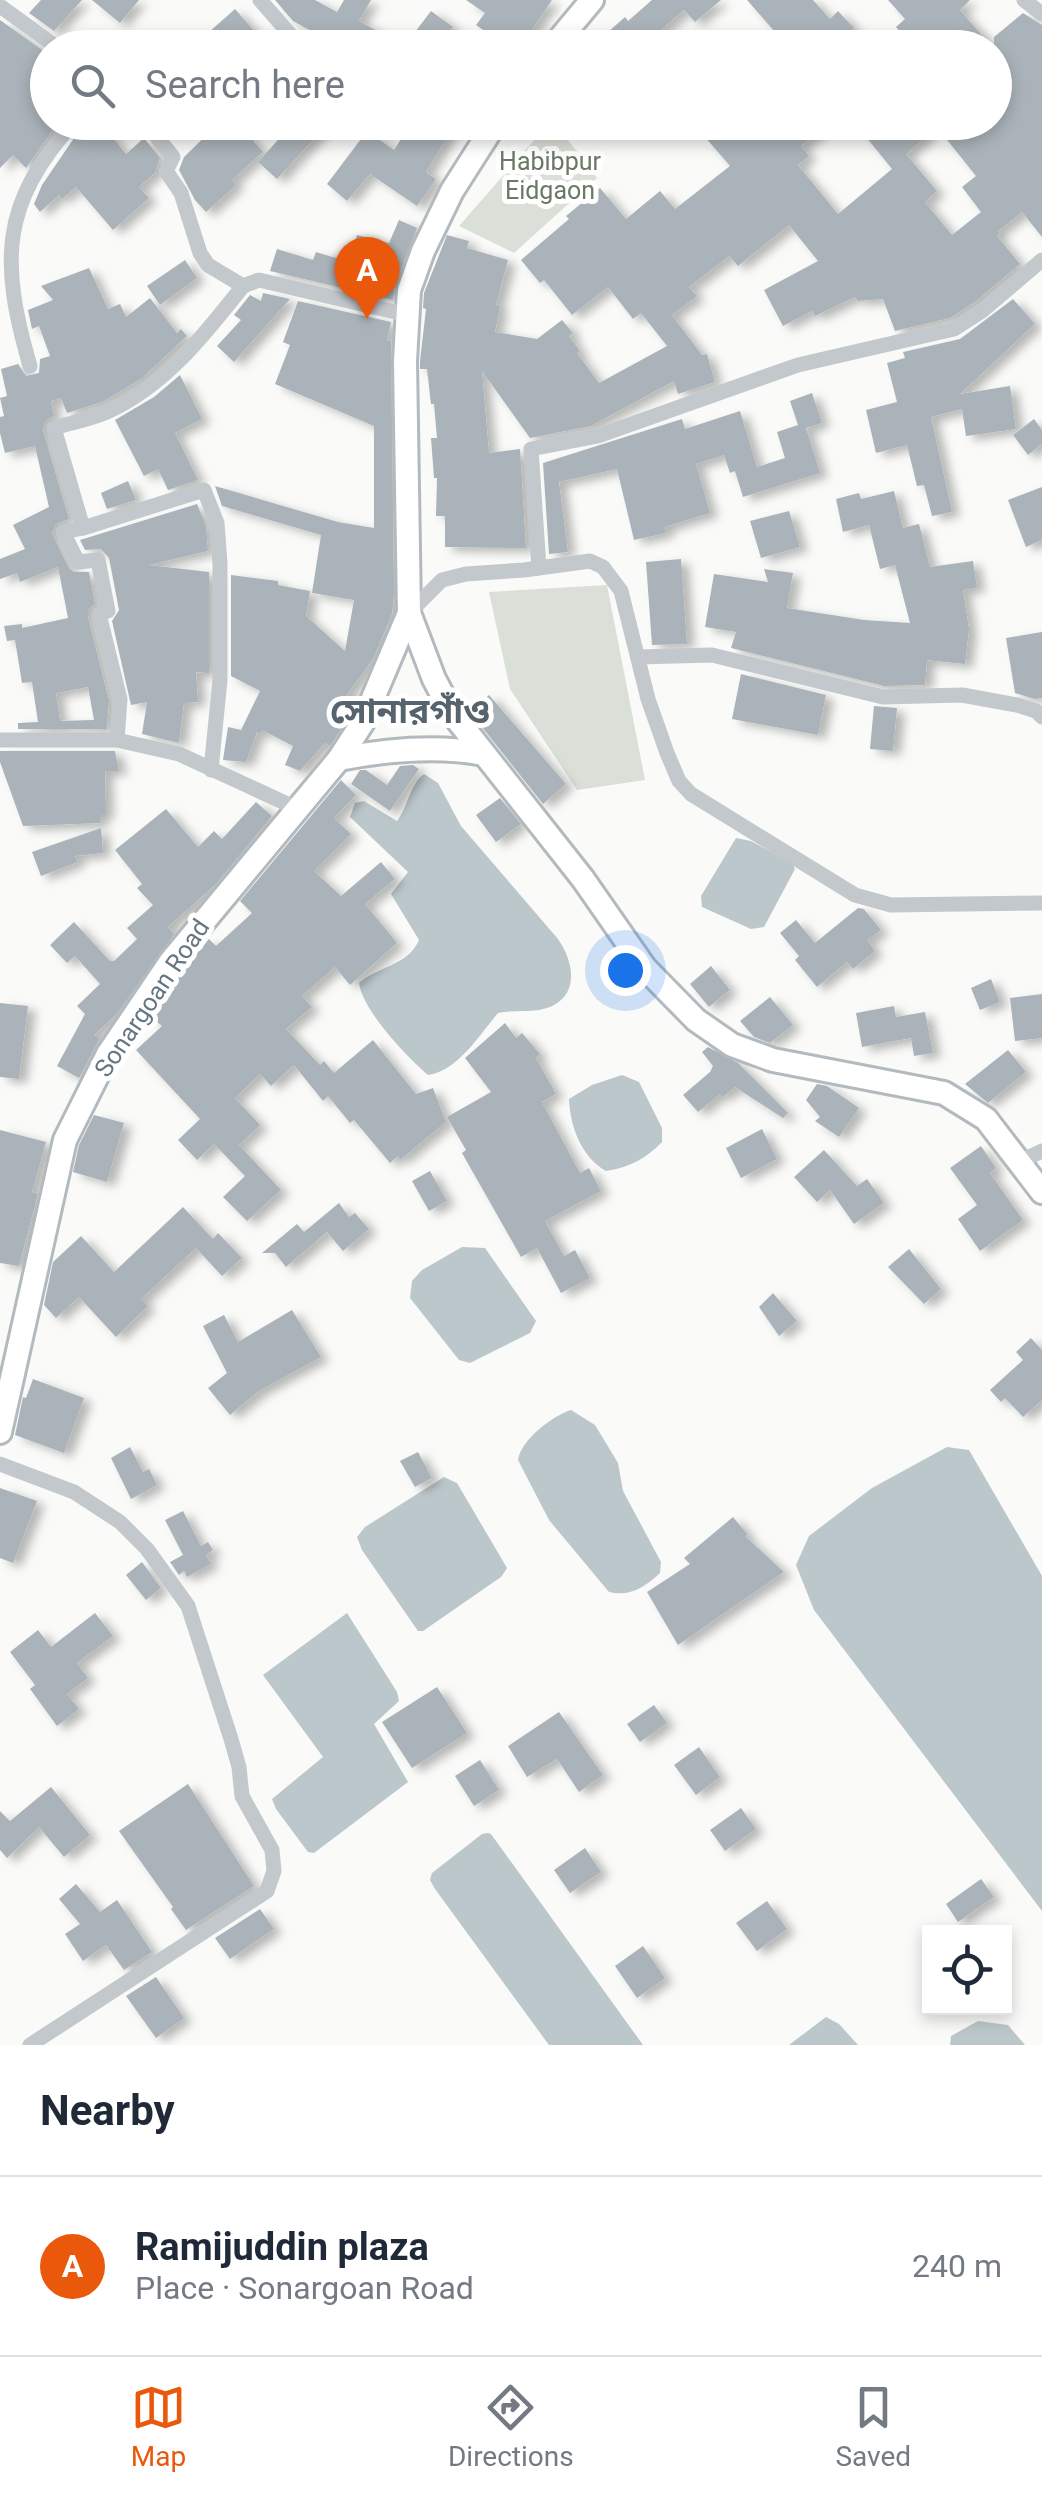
<!DOCTYPE html>
<meta charset="utf-8">
<style>
:root{--surface:#fff;--page:#f6f6f7;--text:#1f2937;--muted:#747a83;--line:#e0e1e3;--accent:#ea580c}
body{margin:0;font-family:Roboto,"Noto Sans Bengali",sans-serif;background:var(--page);color:var(--text)}
.controls{position:absolute;right:30px;bottom:30px;display:grid;overflow:hidden;border-radius:0px;box-shadow:0 5px 15px #0003}
.controls button{width:90px;height:90px;display:grid;place-items:center;padding:0;border:0;border-bottom:2px solid var(--line);background:var(--surface);color:var(--text);font:50px sans-serif}
.you{position:absolute;left:625px;top:970px;width:35px;height:35px;margin:-25px;border:8px solid #fff;border-radius:50%;background:#1a73e8;box-shadow:0 0 0 15px #1a73e833}
.badge{display:grid;place-items:center;width:65px;height:65px;border-radius:50%;background:var(--accent);color:#fff;font-size:32px;font-weight:700}
.pin{position:absolute;translate:-50% -82px;filter:drop-shadow(0 2px 5px #0008)}
.pin::after{content:'';position:absolute;top:52px;width:35px;height:30px;background:inherit;clip-path:polygon(0 0,100% 0,50% 100%)}
.list{margin:0;padding:0;list-style:none}
h2{display:flex;justify-content:space-between;align-items:center;height:130px;margin:0;padding:0 40px;font-size:42px}
h2 small{font-size:32px;font-weight:400;color:var(--muted)}
.list li{display:grid;grid-template-columns:65px 1fr auto;gap:30px;align-items:center;box-sizing:border-box;height:180px;padding:0 40px;border-top:2px solid var(--line)}
.list b{display:block;font-size:38px;white-space:nowrap}
.list p{margin:0;font-size:32px;white-space:nowrap;color:var(--muted)}
.list em{font-size:32px;font-style:normal;color:var(--muted)}
.icon{flex:none;width:55px;height:55px;fill:none;stroke:currentColor;stroke-width:2;stroke-linecap:round;stroke-linejoin:round}
.map{position:relative;flex:none;width:1042px;height:2045px;overflow:hidden}
.search{position:absolute;background:var(--surface);box-shadow:0 5px 15px #0003;left:30px;right:30px;top:30px;height:110px;display:flex;align-items:center;gap:25px;box-sizing:border-box;padding:0 35px;border-radius:55px;color:var(--muted);font-size:38px}
.sheet{height:310px;background:var(--surface)}
nav{display:flex;justify-content:space-around;align-items:center;box-sizing:border-box;height:140px;border-top:2px solid var(--line);background:var(--surface);font-size:28px;color:var(--muted)}
nav a{display:grid;justify-items:center;gap:5px}
nav .on{color:var(--accent)}
.map>svg:first-child{display:block}
</style>
<div class="map">
<svg width="1042" height="2045" viewBox="0 0 1042 2045">
<defs>
<filter id="shadow"><feDropShadow dx="8" dy="4.5" stdDeviation="5" flood-color="#0004"/></filter>
</defs>
<rect width="100%" height="100%" fill="#fafaf8"/>
<!-- green -->
<g fill="#dadfd7">
<polygon points="549,123 555,123 597,178 514,253 459,226"/>
<polygon points="607,585 645,780 577,790 510,689 489,592"/>
</g>
<!-- water -->
<g fill="#bbc7cb">
<path d="M424 774 438 783 461 826 558 939C577 966 579 1003 539 1010 526 1012 512 1010 498 1013 480 1034 458 1071 428 1075 406 1056 363 1011 359 983 378 966 408 966 419 940L391 894 408 872 350 817 355 803 364 801 397 821C408 807 410 784 424 774Z"/>
<polygon points="736,838 751,841 792,863 795,869 764,927 751,929 702,907 701,896"/>
<path d="M622 1075 639 1082 662 1128V1142C647 1158 628 1168 606 1171 581 1157 570 1126 569 1099L592 1085Z"/>
<polygon points="462,1247 485,1248 536,1321 530,1333 470,1363 459,1360 410,1298 412,1281 422,1270"/>
<path d="M571 1410 595 1425 618 1463 623 1491 661 1562 660 1573C645 1587 630 1597 609 1592L549 1520 518 1460C521 1440 552 1416 571 1410Z"/>
<polygon points="947,1447 969,1450 1042,1576 1042,1911 814,1610 796,1565 809,1536 872,1488"/>
<polygon points="444,1477 457,1483 507,1568 501,1577 423,1631 418,1631 362,1550 357,1537 365,1527"/>
<polygon points="347,1613 397,1692 399,1701 374,1724 408,1782 314,1853 308,1852 276,1809 272,1799 323,1757 263,1675"/>
<polygon points="488,1833 491,1834 643,2045 549,2045 435,1889 430,1880 432,1873 482,1834"/>
<polygon points="826,2017 839,2024 858,2045 789,2045"/>
<polygon points="978,2021 1008,2025 1025,2045 950,2045 951,2036"/>
</g>
<!-- building -->
<g fill="#aab3b9" fill-rule="evenodd" filter="url(#shadow)">
<polygon points="41,0 82,0 54,31 29,13"/>
<polygon points="92,0 139,0 120,23"/>
<polygon points="275,0 315,0 337,12 344,0 371,0 359,21 377,31 368,48 343,48 293,21"/>
<polygon points="466,0 552,0 520,48 509,48 476,25 485,13"/>
<polygon points="652,0 721,0 695,22 684,10 640,48 590,48 625,17 628,21"/>
<polygon points="747,0 813,0 830,19 838,11 854,28 832,48 789,48"/>
<polygon points="888,0 970,0 960,10 993,48 913,48 896,27 905,19"/>
<polygon points="235,9 269,48 191,48"/>
<polygon points="431,11 453,27 438,48 403,48"/>
<polygon points="1023,13 1042,25 1042,237 1022,212 998,231 1000,234 997,236 1020,264 975,302 950,318 895,331 883,299 858,301 855,297 815,316 812,311 783,326 764,290 818,261 789,225 738,266 729,256 689,287 697,296 672,315 702,355 707,354 715,382 678,394 674,381 591,426 530,438 482,371 489,453 520,449 526,548 445,547 445,516 436,516 437,478 434,478 431,438 437,438 434,404 431,404 427,369 420,369 420,361 426,309 423,308 424,293 447,235 469,241 467,248 508,260 496,305 500,306 495,332 537,339 562,320 573,333 569,336 580,351 577,353 599,383 667,346 641,313 633,319 608,287 572,315 544,280 540,283 521,260 569,219 566,216 600,188 626,219 660,191 675,209 730,166 705,137 722,122 831,122 801,146 809,156 798,165 838,214 892,169 854,122 919,122 929,134 906,154 937,191 925,202 952,235 981,212 962,187 976,176 944,136 960,122 994,122 994,37"/>
<polygon points="0,20 48,54 48,97 40,105 48,112 48,122 58,123 26,168 13,155 0,168"/>
<polygon points="85,122 100,122 126,154 144,138 160,158 155,173 139,187 149,198 113,230 76,187 62,199 59,195 40,212 34,204 42,185"/>
<polygon points="220,122 237,122 263,152 232,180 236,185 206,212 195,200 179,170 184,157"/>
<polygon points="294,122 315,122 322,130 277,179 258,162"/>
<polygon points="412,122 443,122 450,133 426,172 436,179 417,206 370,174 347,201 327,184 367,131 394,150"/>
<polygon points="399,220 417,228 395,285 393,300 270,271 277,249 313,260 316,252 349,262 357,235 389,243"/>
<polygon points="185,260 197,278 160,305 147,286"/>
<path d="M89 268 108 309 120 304 126 317 150 298 177 333 181 329 187 336 141 379 102 402 67 413 61 398 51 401 54 416 45 421 43 430 69 519 56 524 52 533 69 568 74 572H89L95 604 88 610V617L109 700 107 729H18V723L38 722 32 682 22 683 15 640 7 641 4 626 22 624V628L68 618 58 567 20 582 17 573 0 579V559L25 549 13 525 49 507 35 446 5 453 0 433V417L4 416 0 398 7 396 1 369 18 364 26 376 39 373 40 359 50 356 39 326 32 329 28 310 53 300 41 286ZM88 687 94 720 60 721 56 693Z"/>
<polygon points="263,293 290,299 234,362 217,346 241,320 234,315 250,295 261,301"/>
<polygon points="1013,299 1035,324 960,394 1010,386 1016,429 966,436 962,409 931,417 952,512 932,516 924,485 917,486 907,445 876,453 866,410 897,402 887,363 905,358 903,352 960,339"/>
<polygon points="298,301 391,322 387,340 391,341 394,594 392,614 373,659 346,696 355,701 350,715 330,746 325,743 300,771 285,765 293,746 262,730 261,734 257,732 246,762 223,760 228,727 241,730 260,691 231,676 231,575 278,581 278,585 310,591 306,616 345,651 354,600 312,593 321,535 222,506 215,486 338,522 374,528 374,426 275,384 290,345 283,342"/>
<polygon points="180,375 202,419 175,433 198,480 168,490 158,469 144,476 115,420 154,397"/>
<polygon points="812,393 822,423 806,428 820,473 743,497 735,471 730,473 724,455 696,464 710,513 665,527 666,533 634,540 617,469 559,482 568,552 549,554 543,463 682,419 685,429 740,411 757,467 785,458 777,432 798,425 790,401"/>
<polygon points="1034,419 1042,430 1042,444 1028,455 1013,435"/>
<polygon points="128,481 136,500 107,509 101,493"/>
<polygon points="1042,487 1042,540 1026,547 1008,500"/>
<polygon points="894,491 903,528 919,524 930,567 973,561 977,588 963,590 969,629 965,664 927,660 925,685 884,686 731,648 736,632 705,627 714,574 768,582 764,569 793,573 787,608 864,620 910,623 895,565 880,569 869,525 843,532 836,499 859,493 861,499"/>
<polygon points="197,504 206,526 208,551 149,565 209,572 209,673 196,672 198,702 184,703 179,743 142,734 147,702 131,705 112,621 119,610 109,558 101,549 85,550 80,540"/>
<polygon points="789,511 800,547 761,558 750,521"/>
<polygon points="681,559 687,644 652,645 646,562"/>
<polygon points="1042,632 1042,698 1035,699 1015,693 1006,638"/>
<polygon points="741,674 826,695 818,735 732,719"/>
<polygon points="489,695 566,784 543,804 470,712"/>
<polygon points="874,706 897,708 893,751 870,749"/>
<polygon points="0,751 115,751 119,771 105,771 106,815 100,815 100,823 23,826 0,762"/>
<polygon points="413,765 419,769 390,811 351,784 360,770 366,770 387,785 400,766"/>
<polygon points="341,780 356,795 334,818 351,834 314,871 341,896 381,862 395,879 365,904 397,943 350,985 335,967 302,996 312,1007 286,1029 320,1065 324,1061 334,1073 373,1040 416,1094 433,1088 446,1122 400,1160 398,1156 390,1163 354,1120 350,1123 328,1096 323,1101 294,1065 271,1086 260,1074 235,1098 260,1125 239,1145 281,1190 247,1221 223,1197 245,1176 214,1144 197,1160 178,1140 200,1119 136,1050 162,1026 151,1017 183,970 209,939 216,946 252,913 240,901"/>
<polygon points="500,798 521,824 496,842 476,815"/>
<polygon points="256,802 272,816 216,884 168,927 174,934 117,1014 94,1035 100,1038 79,1078 57,1066 85,1014 77,1006 100,984 75,956 67,963 50,945 74,922 110,961 114,961 137,939 127,928 153,905 137,888 142,884 115,850 166,809 198,847 214,831 222,839"/>
<polygon points="101,828 103,853 75,856 78,862 41,876 32,852"/>
<polygon points="858,908 864,909 881,930 867,940 875,951 853,969 847,962 817,987 795,960 799,956 780,933 796,920 815,943"/>
<polygon points="711,966 730,990 709,1007 690,984"/>
<polygon points="991,979 1000,1002 980,1010 971,988"/>
<polygon points="1042,994 1042,1038 1015,1041 1010,998"/>
<polygon points="770,997 793,1025 770,1043 754,1037 740,1021"/>
<polygon points="0,1003 28,1006 19,1079 0,1077"/>
<polygon points="894,1006 896,1017 925,1012 933,1053 914,1056 911,1038 862,1047 856,1013"/>
<polygon points="505,1023 516,1038 522,1033 540,1054 536,1058 556,1094 542,1102 580,1173 589,1168 601,1191 545,1221 564,1256 575,1250 590,1278 561,1293 537,1248 521,1257 462,1153 466,1150 447,1117 491,1092 465,1058"/>
<polygon points="708,1047 738,1063 788,1113 783,1118 735,1087 723,1097 720,1094 698,1112 683,1095 710,1072 713,1066 702,1052"/>
<polygon points="1008,1050 1026,1072 988,1103 965,1084"/>
<polygon points="817,1084 827,1086 859,1108 839,1137 815,1121 820,1117 806,1100"/>
<polygon points="94,1115 124,1123 107,1182 73,1172 79,1145"/>
<polygon points="762,1129 777,1159 741,1178 726,1148"/>
<polygon points="0,1130 46,1142 32,1192 38,1194 19,1266 0,1263"/>
<polygon points="981,1146 996,1168 990,1173 1023,1220 980,1251 958,1219 977,1205 950,1168"/>
<polygon points="824,1150 857,1186 867,1179 884,1203 854,1224 830,1190 817,1202 794,1177"/>
<polygon points="430,1171 447,1201 429,1211 412,1181"/>
<polygon points="339,1203 349,1217 355,1213 369,1229 343,1251 327,1232 286,1267 275,1253 262,1253 297,1224 304,1232"/>
<polygon points="183,1207 213,1239 218,1233 242,1258 222,1276 196,1248 141,1299 148,1306 116,1337 79,1297 56,1318 44,1305 53,1262 81,1236 114,1272"/>
<polygon points="909,1249 941,1289 924,1304 888,1267"/>
<polygon points="773,1293 797,1321 779,1336 759,1307"/>
<polygon points="292,1310 321,1357 259,1391 230,1415 208,1388 227,1373 203,1326 224,1315 238,1342"/>
<polygon points="1031,1338 1042,1350 1042,1400 1023,1417 1005,1398 1001,1402 990,1390 1023,1360 1016,1352"/>
<polygon points="33,1379 84,1398 64,1453 15,1435 23,1397 26,1398"/>
<polygon points="130,1447 143,1472 149,1469 157,1485 131,1499 111,1458"/>
<polygon points="418,1452 432,1478 415,1487 400,1461"/>
<polygon points="0,1488 37,1501 13,1563 0,1558"/>
<polygon points="183,1511 201,1546 208,1542 213,1550 206,1555 211,1564 187,1577 184,1571 179,1575 170,1562 183,1555 165,1520"/>
<polygon points="733,1517 748,1535 745,1536 784,1572 678,1645 647,1592 690,1564 684,1558"/>
<polygon points="142,1562 161,1588 146,1600 126,1575"/>
<polygon points="95,1613 113,1636 77,1663 88,1678 67,1694 79,1709 57,1726 30,1689 35,1685 10,1652 38,1630 51,1647"/>
<polygon points="437,1687 467,1733 412,1768 382,1722"/>
<polygon points="654,1705 667,1723 640,1742 627,1724"/>
<polygon points="559,1712 603,1775 579,1792 557,1759 527,1777 508,1746"/>
<polygon points="699,1747 720,1777 696,1795 674,1765"/>
<polygon points="480,1760 499,1790 474,1806 455,1776"/>
<polygon points="188,1784 254,1886 186,1930 171,1909 173,1907 119,1831"/>
<polygon points="51,1787 90,1835 64,1857 39,1827 7,1858 0,1850 0,1811 10,1821"/>
<polygon points="741,1808 756,1829 725,1851 710,1830"/>
<polygon points="585,1848 601,1872 570,1893 554,1870"/>
<polygon points="981,1879 994,1897 958,1922 946,1904"/>
<polygon points="76,1884 100,1912 117,1900 152,1952 124,1970 106,1945 83,1961 65,1934 80,1924 59,1899"/>
<polygon points="767,1901 787,1929 757,1951 736,1923"/>
<polygon points="260,1909 274,1929 230,1959 215,1938"/>
<polygon points="643,1946 665,1978 637,1998 615,1966"/>
<polygon points="156,1977 184,2018 156,2038 126,1996"/>
</g>
<g fill="none" stroke-linecap="round" stroke-linejoin="round">
<defs>
<g id="secondary">
<polyline points="552,48 592,0"/>
<polyline points="496,122 452,191 423,251 409,290 405,361 409,613 434,679 452,713 583,879 645,968 696,1020 732,1045 773,1060 944,1093 986,1119 1042,1192"/>
<path d="M339 759C386 750 437 745 484 754"/>
<polyline points="0,1432 65,1140 108,1054 171,961 339,759 363,722 409,613"/>
</g>
</defs>
<!-- secondary casing -->
<use href="#secondary" stroke="#b3babf" stroke-width="28"/>
<!-- street -->
<g stroke="#c3c8cc" stroke-width="15">
<polyline points="260,0 302,48"/>
<polyline points="1024,0 1042,14"/>
<polyline points="0,6 58,48"/>
<polyline points="454,122 485,137"/>
<polyline points="243,286 259,280 408,315"/>
<path d="M30 366C0 262 0 204 74 122"/>
<polyline points="83,528 204,490 217,523 220,564 220,680 211,770"/>
<polyline points="539,568 531,449 598,436 798,365 954,329 982,311 1042,260"/>
<polyline points="409,613 442,580 466,574 524,570 590,561 603,567 621,591 648,699 667,753 679,781 691,794 855,895 891,905 1042,903"/>
<polyline points="638,657 712,655 883,697 962,695 1017,705 1036,711 1042,717"/>
<polyline points="0,740 117,740 179,754 296,808"/>
<path d="M117 740 120 699 99 614 108 611 98 560 78 562 63 532 83 528 54 428C71 423 90 419 107 412 165 386 205 334 243 286L208 265 200 253 181 193 166 171 173 157 145 122"/>
<polyline points="1021,1161 1042,1151"/>
<polyline points="0,1464 74,1492 120,1522 147,1549 188,1606 231,1739 239,1767 242,1796 272,1850 274,1871 267,1891 30,2045"/>
</g>
<!-- secondary -->
<use href="#secondary" stroke="#fff" stroke-width="22"/>
</g>
<g text-anchor="middle" dominant-baseline="central" stroke-width="10" stroke-linejoin="round" paint-order="stroke">
<!-- park labels -->
<g font-size="25" fill="#687a64" stroke="#fff">
<text x="550" y="161">Habibpur<tspan x="550" dy="29">Eidgaon</tspan></text>
</g>
<!-- street labels -->
<g font-size="25" fill="#657683" stroke="#fff">
<text transform="translate(152 998) rotate(-56)">Sonargoan Road</text>
</g>
<!-- district labels -->
<g font-size="35" font-weight="bold" fill="#57646e" stroke="#fff">
<text x="410" y="711">সোনারগাঁও</text>
</g>
</g>
</svg>
<div class="controls">
<button><svg class="icon" aria-label="locate" viewBox="0 0 24 24"><circle cx="12" cy="12" r="6"/><path d="M12 2v4M12 18v4M2 12h4M18 12h4"/></svg></button>
</div>
<div class="you"></div>
<div class="pin badge" style="left:367px;top:319px">A</div>
<div class="search"><svg class="icon" aria-label="search" viewBox="0 0 24 24"><circle cx="10" cy="10" r="6"/><path d="M15 15l6 6"/></svg>Search here</div>
</div>
<section class="sheet">
<h2>Nearby<small></small></h2>
<ul class="list">
<li><span class="badge">A</span><div><b>Ramijuddin plaza</b><p>Place · Sonargoan Road</p></div><em>240 m</em></li>
</ul>
</section>
<nav>
<a class="on"><svg class="icon" aria-label="map" viewBox="0 0 24 24"><path d="M3 6l6-2 6 2 6-2v14l-6 2-6-2-6 2zM9 4v14M15 6v14"/></svg>Map</a>
<a><svg class="icon" aria-label="directions" viewBox="0 0 24 24"><path d="M12 3l9 9-9 9-9-9zM9 14v-3h6M13 9l2 2-2 2"/></svg>Directions</a>
<a><svg class="icon" aria-label="saved" viewBox="0 0 24 24"><path d="M7 4h10v16l-5-4-5 4z"/></svg>Saved</a>
</nav>
